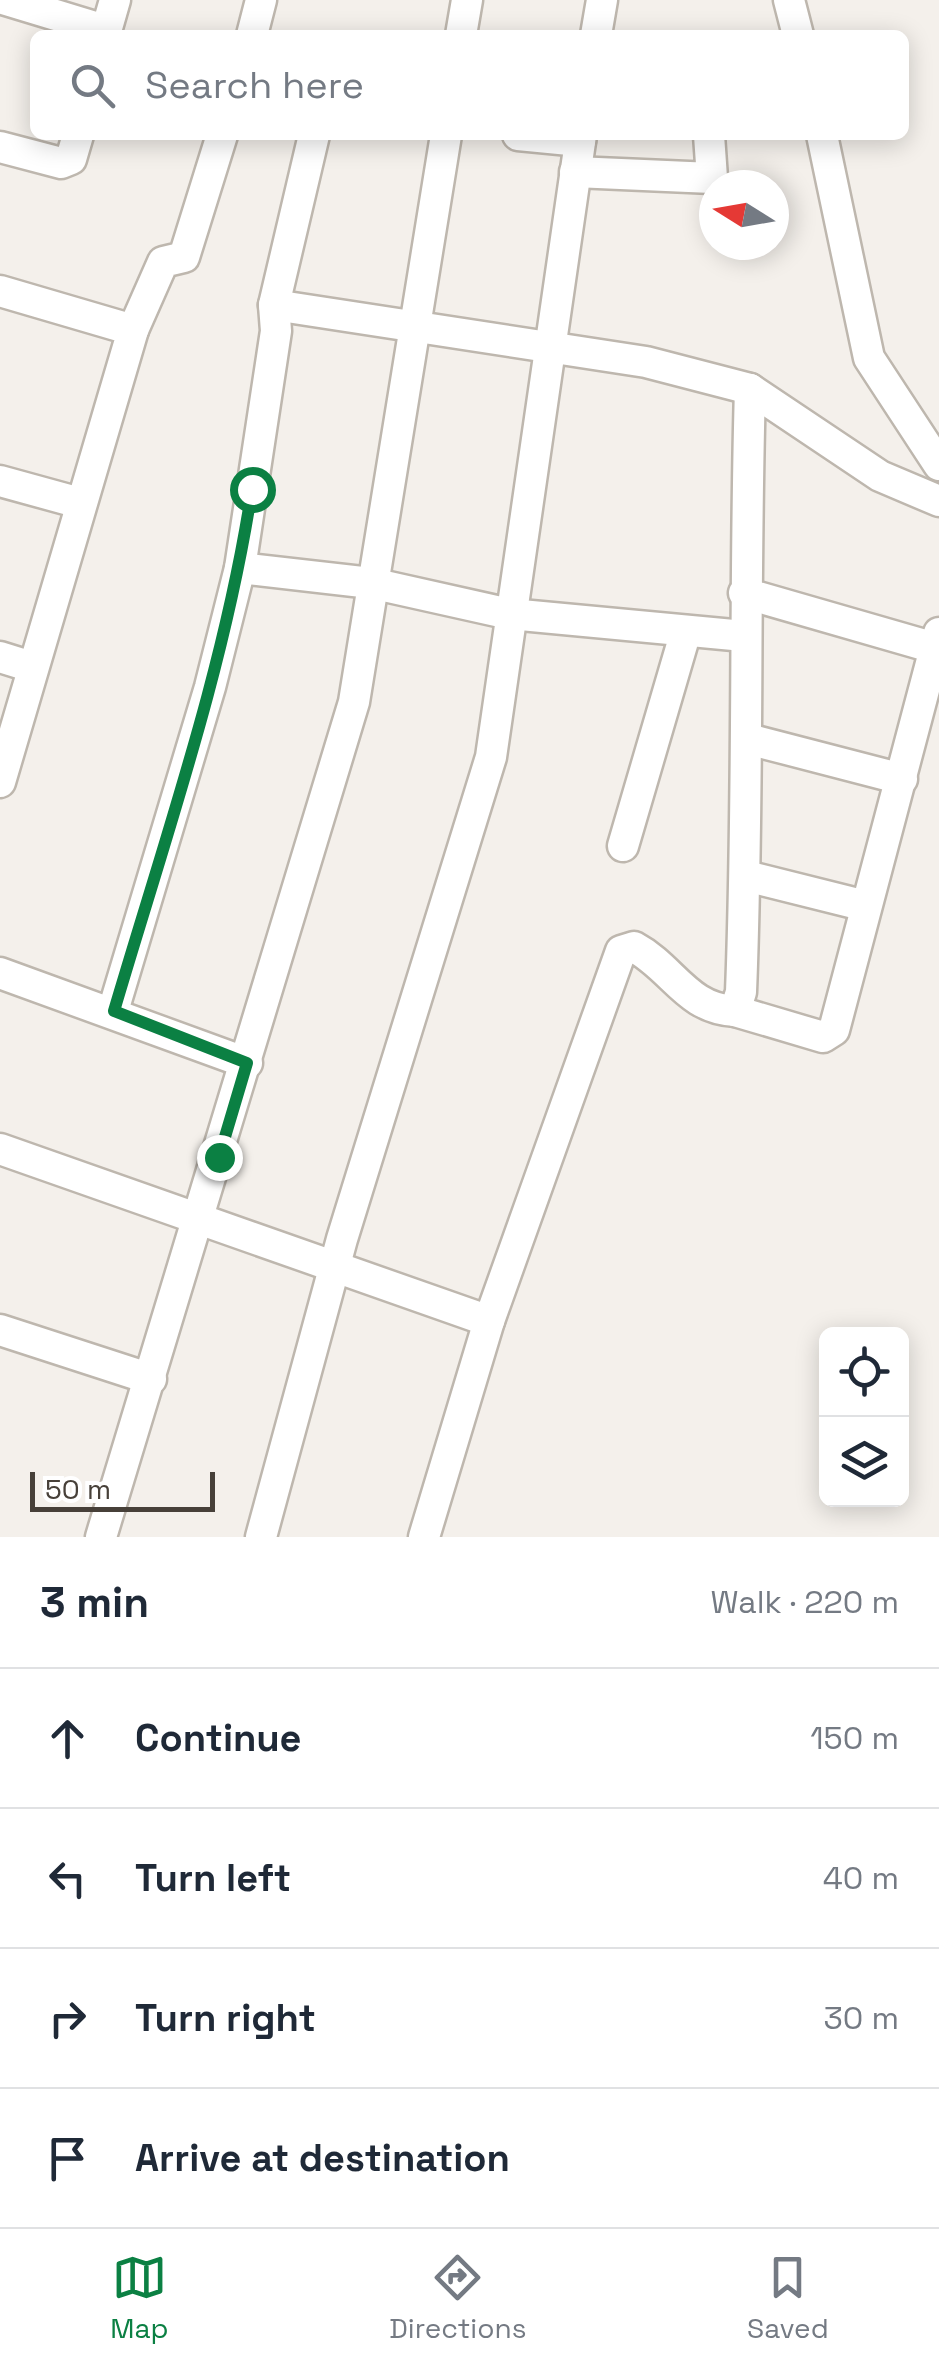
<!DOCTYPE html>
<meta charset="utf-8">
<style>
:root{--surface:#fff;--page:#f2f2f3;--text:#1f2937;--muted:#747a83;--line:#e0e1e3;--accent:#0b8043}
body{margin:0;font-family:"Space Grotesk",sans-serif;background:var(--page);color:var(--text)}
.controls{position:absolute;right:30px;bottom:30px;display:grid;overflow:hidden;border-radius:15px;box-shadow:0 5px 25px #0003}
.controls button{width:90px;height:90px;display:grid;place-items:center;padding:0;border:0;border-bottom:2px solid var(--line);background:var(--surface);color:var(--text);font:50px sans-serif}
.compass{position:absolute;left:699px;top:170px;width:90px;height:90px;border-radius:50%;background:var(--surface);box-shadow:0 5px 25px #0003;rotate:281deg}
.scale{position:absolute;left:30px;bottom:25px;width:185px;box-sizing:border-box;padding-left:10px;border:5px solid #474039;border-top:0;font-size:28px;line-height:35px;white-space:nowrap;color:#474039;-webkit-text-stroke:8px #fff;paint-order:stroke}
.stop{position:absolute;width:30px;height:30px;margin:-22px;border:8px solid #0b8043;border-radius:50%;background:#fff}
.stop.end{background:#0b8043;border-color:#fff;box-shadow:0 2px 10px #0008}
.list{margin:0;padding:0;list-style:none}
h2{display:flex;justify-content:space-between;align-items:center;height:130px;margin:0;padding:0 40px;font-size:42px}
h2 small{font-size:32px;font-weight:400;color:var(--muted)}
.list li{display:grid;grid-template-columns:65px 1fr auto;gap:30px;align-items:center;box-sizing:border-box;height:140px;padding:0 40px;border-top:2px solid var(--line)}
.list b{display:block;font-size:38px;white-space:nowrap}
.list em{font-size:32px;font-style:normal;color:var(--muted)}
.icon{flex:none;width:55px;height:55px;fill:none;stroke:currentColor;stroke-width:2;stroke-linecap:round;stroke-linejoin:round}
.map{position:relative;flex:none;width:939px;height:1537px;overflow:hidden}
.search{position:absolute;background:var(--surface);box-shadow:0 5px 25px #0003;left:30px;right:30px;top:30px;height:110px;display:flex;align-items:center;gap:25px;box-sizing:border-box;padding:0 35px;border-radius:15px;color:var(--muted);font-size:38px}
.sheet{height:690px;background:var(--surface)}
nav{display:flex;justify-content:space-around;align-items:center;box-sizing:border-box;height:140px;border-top:2px solid var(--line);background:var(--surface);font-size:28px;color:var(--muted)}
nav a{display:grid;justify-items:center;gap:5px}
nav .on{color:var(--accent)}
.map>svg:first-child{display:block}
</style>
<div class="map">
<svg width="939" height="1537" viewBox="0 0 939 1537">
<rect width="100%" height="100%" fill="#f4f0eb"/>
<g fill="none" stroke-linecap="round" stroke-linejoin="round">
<defs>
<g id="minor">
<polyline points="6,0 105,30"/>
<polyline points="789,0 798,35"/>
<polyline points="105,35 115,0"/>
<polyline points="252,35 261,0"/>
<polyline points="461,35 467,0"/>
<polyline points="596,35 602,0"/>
<polyline points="518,135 580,141"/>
<polyline points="822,135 869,358 939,465"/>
<polyline points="0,147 61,163 71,159 78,135"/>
<polyline points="575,172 712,178 709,135"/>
<polyline points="0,291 133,330 0,782"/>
<polyline points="274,305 646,362 750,389 880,476 939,501"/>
<polyline points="133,330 163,262 184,257 222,135"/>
<polyline points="0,481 80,503"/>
<polyline points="240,568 371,583 510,614 744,636"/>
<polyline points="744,593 935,648"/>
<polyline points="0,657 32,667"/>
<polyline points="748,739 902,779"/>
<polyline points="623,846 686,631"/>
<polyline points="746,876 866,906"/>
<polyline points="0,973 247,1063"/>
<polyline points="113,1011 210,687 240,568 276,331 274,305 314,135"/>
<polyline points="735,1011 823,1037 834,1030 939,633"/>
<polyline points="0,1149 489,1321"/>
<polyline points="0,1330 151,1379"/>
<polyline points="101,1537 354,702 446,135"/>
<polyline points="261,1537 342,1239 491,757 581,135"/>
<path d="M424 1537 489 1321 621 951 634 947C673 968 687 1009 735 1011L741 992C749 791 744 590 750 389"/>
</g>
</defs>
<!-- minor casing -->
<use href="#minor" stroke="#beb7ae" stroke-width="35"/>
<!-- minor -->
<use href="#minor" stroke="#fff" stroke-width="30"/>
</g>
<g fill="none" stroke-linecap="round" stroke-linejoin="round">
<!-- route -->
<path stroke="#0b8043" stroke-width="12" d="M219 1157 247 1063 114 1011C165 838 225 667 252 489"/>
</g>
</svg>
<div class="controls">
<button><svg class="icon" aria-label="locate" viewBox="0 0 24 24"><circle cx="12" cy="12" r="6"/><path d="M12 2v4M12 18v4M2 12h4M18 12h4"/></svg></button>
<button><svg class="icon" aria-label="layers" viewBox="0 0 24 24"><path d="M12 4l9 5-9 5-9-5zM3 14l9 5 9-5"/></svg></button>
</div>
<svg class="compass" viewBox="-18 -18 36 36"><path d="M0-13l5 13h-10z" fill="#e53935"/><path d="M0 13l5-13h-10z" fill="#747a83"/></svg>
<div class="scale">50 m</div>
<div class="stop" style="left:252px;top:489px"></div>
<div class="stop end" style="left:219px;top:1157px"></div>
<div class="search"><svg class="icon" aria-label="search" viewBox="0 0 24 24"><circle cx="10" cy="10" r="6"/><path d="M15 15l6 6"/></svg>Search here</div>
</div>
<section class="sheet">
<h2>3 min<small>Walk · 220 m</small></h2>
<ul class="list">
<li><svg class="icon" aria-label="ahead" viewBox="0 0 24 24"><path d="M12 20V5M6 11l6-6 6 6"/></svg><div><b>Continue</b></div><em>150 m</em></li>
<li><svg class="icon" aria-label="left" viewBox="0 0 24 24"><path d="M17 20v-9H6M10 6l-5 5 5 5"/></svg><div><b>Turn left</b></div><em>40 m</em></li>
<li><svg class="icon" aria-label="right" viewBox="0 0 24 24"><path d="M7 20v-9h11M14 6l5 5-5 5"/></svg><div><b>Turn right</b></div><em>30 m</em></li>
<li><svg class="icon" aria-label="arrive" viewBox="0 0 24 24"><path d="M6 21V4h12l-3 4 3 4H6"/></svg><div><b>Arrive at destination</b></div></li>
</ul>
</section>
<nav>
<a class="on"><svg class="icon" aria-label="map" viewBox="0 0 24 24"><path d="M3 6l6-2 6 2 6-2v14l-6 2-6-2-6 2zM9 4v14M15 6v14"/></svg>Map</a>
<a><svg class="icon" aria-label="directions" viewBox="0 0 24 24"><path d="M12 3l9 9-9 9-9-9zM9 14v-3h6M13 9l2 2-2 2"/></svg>Directions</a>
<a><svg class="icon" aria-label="saved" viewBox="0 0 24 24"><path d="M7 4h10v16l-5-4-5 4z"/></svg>Saved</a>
</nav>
